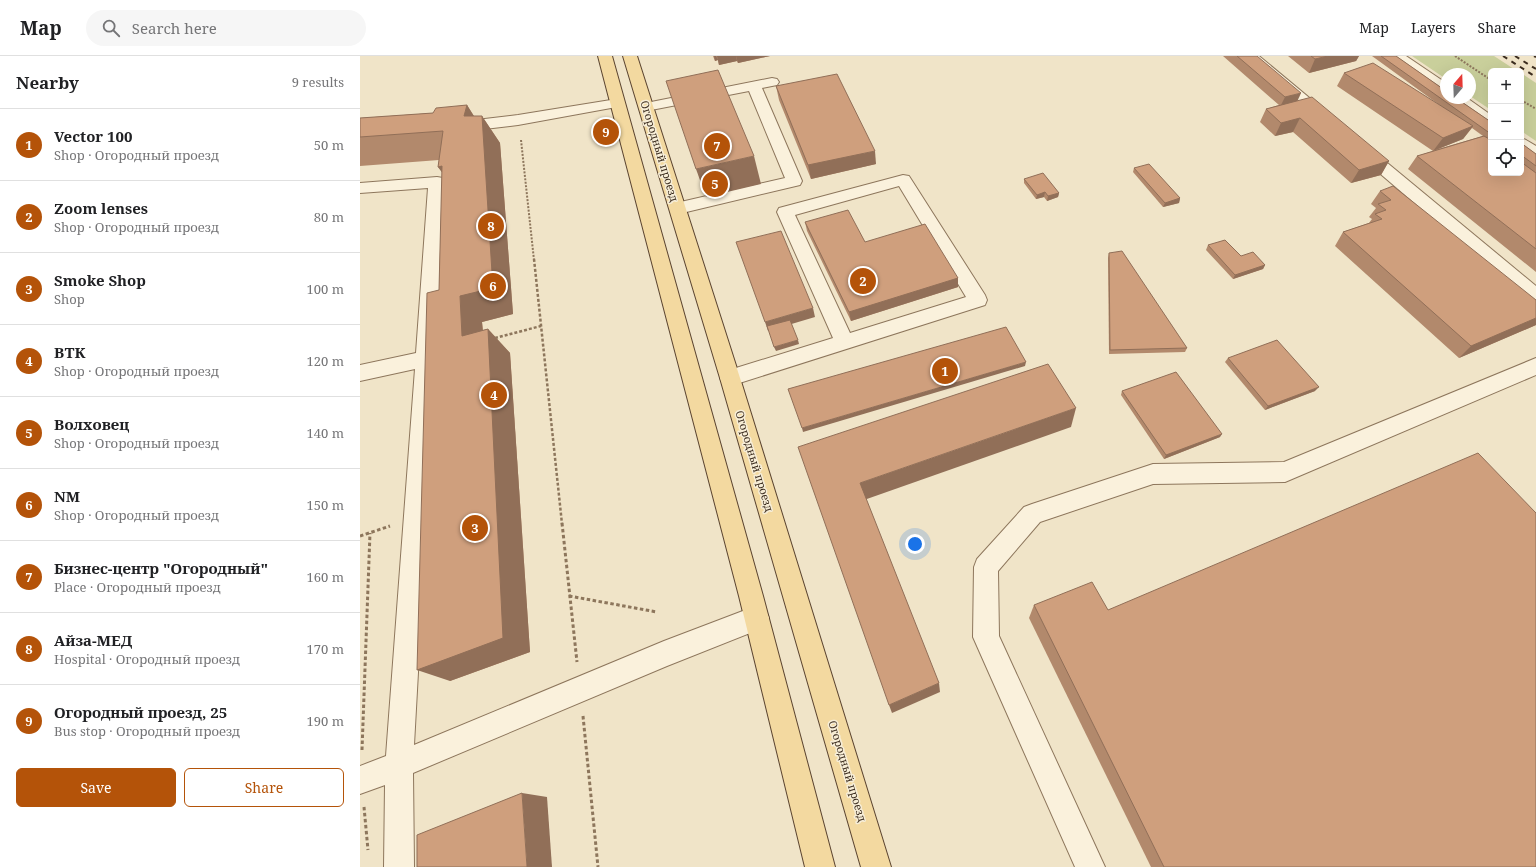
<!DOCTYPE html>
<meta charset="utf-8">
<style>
:root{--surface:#fff;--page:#f6f6f6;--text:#202124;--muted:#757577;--line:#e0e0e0;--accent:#b45309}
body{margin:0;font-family:"Noto Serif",serif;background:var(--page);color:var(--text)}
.controls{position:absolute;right:12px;top:12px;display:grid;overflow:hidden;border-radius:6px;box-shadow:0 4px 16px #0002}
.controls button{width:36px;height:36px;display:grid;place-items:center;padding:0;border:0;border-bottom:1px solid var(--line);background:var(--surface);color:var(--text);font:20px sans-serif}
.compass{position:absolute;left:1080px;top:12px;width:36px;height:36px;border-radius:50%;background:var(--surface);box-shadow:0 4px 16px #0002;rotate:19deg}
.you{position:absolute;left:555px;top:488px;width:14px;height:14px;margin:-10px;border:3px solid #fff;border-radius:50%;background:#1a73e8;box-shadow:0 0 0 6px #1a73e833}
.badge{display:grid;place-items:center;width:26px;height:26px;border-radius:50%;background:var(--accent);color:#fff;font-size:13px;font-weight:700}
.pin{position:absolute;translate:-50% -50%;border:2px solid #fff;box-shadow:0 1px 4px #0006}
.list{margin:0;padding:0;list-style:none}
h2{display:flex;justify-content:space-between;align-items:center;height:52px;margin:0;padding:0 16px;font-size:17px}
h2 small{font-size:13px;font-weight:400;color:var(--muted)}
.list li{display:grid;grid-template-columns:26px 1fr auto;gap:12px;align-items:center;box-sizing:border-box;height:72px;padding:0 16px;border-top:1px solid var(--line)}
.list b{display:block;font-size:15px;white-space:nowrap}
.list p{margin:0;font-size:13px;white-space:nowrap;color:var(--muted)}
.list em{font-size:13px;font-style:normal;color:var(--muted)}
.actions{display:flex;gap:8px;padding:12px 16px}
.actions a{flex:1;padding:9px 0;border:1px solid var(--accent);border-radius:6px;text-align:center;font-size:14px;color:var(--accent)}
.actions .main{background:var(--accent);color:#fff}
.icon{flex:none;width:22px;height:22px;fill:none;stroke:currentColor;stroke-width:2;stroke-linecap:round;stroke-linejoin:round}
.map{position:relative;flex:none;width:1176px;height:811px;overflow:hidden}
header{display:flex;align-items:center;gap:24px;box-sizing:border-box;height:56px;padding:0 20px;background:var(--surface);border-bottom:1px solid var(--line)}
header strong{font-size:19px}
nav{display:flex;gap:22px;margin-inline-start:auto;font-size:14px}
.search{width:280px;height:36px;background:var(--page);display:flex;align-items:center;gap:10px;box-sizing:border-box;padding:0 14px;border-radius:22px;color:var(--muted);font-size:15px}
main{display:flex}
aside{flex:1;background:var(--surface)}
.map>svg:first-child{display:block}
</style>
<header>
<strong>Map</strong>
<div class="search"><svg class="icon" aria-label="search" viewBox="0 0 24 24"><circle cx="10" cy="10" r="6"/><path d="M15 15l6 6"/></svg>Search here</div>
<nav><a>Map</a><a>Layers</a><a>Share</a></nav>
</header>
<main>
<aside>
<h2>Nearby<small>9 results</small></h2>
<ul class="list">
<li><span class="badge">1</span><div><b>Vector 100</b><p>Shop · Огородный проезд</p></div><em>50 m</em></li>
<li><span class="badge">2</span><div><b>Zoom lenses</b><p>Shop · Огородный проезд</p></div><em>80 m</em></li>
<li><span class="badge">3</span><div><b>Smoke Shop</b><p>Shop</p></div><em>100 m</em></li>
<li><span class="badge">4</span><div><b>ВТК</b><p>Shop · Огородный проезд</p></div><em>120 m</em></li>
<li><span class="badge">5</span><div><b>Волховец</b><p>Shop · Огородный проезд</p></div><em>140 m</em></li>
<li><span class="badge">6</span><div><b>NM</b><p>Shop · Огородный проезд</p></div><em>150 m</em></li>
<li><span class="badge">7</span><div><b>Бизнес-центр &quot;Огородный&quot;</b><p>Place · Огородный проезд</p></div><em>160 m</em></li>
<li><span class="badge">8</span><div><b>Айза-МЕД</b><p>Hospital · Огородный проезд</p></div><em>170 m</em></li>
<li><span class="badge">9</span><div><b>Огородный проезд, 25</b><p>Bus stop · Огородный проезд</p></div><em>190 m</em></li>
</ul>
<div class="actions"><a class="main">Save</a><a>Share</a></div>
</aside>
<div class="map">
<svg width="1176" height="811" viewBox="0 0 1176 811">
<rect width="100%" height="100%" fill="#f0e4c8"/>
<!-- green -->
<g fill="#c9cf9b">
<polygon points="1052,0 1134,0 1157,15 1131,15 1131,54 1110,40 1110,18 1086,18 1086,23"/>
<polygon points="1161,17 1176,27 1176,85 1161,75"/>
</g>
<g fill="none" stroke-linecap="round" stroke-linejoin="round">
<defs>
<g id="minor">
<polygon points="884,0 899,0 970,59 973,62 970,65 965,67 960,65"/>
<polygon points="1030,0 1046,0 1086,27 1086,38 1081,37"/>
<polygon points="412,22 417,23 419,26 417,29 402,32 442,125 440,129 318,158 312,156 310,152 312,148 425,122 389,35 286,55 281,54 279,51 281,48"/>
<polygon points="1090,42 1107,42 1131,59 1131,71 1126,69"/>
<polygon points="257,43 262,44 264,47 262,50 158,69 99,76 94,74 91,71 94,68 99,66 158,59"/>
<polygon points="1161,82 1166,84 1176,90 1176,102 1170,100 1161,94"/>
<polygon points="1002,89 1008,91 1176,230 1176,247 1169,245 996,97 994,94 996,91"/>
<path d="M543 119 549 120 625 239 627 244 625 249 370 330 363 328 360 322 363 316 473 282 417 156 419 152ZM539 130 606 241 490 277 435 159Z"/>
<polygon points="77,121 83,122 85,126 54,689 304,585 396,550 405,553 409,562 405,571 307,610 53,717 54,811 24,811 25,729 0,738 0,710 26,700 55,313 0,325 0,309 56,297 68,132 0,137 0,127"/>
<polygon points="1176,302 1176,319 925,426 793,428 680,466 638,515 639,580 745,811 715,811 613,581 614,511 617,503 664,451 672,448 793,408 924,406"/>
</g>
<g id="major">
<polygon points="238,0 252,0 403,540 475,811 445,811 379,540"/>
<polygon points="263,0 277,0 380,322 531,811 501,811 360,322"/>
</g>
</defs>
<!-- minor casing -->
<use href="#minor" stroke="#8d765c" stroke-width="2"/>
<!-- major casing -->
<use href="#major" stroke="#5b4430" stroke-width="2"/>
<!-- path-far2 -->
<g stroke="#8d765c" stroke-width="2" stroke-dasharray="2 1.5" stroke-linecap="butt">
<polyline points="1095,0 1131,24"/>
<polyline points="1161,44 1176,53"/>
<polyline points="161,84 174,204"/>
</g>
<!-- path-far1 -->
<g stroke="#8d765c" stroke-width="2.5" stroke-dasharray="3 2" stroke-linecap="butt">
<polyline points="174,203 202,468"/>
<polyline points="135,282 181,270"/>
</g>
<!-- path -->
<g stroke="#8d765c" stroke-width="3" stroke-dasharray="3.5 2.5" stroke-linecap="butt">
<polyline points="202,467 217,606"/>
<polyline points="0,480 30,470"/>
<polyline points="209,540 297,556"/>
<polyline points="223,660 238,811"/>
<polyline points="2,694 10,477"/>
<polyline points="4,751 8,794"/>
</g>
<!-- minor -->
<use href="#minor" fill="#faf1dc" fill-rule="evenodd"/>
<!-- major -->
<use href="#major" fill="#f3d9a0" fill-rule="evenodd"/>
<!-- rail -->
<g stroke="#3d2e20" stroke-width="2" stroke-dasharray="5 5" stroke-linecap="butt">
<polyline points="1143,0 1176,21"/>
<polyline points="1155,0 1176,13"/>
<polyline points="1174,0 1176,1"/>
</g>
</g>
<!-- wall -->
<g fill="#b2896c" fill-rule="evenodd">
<polygon points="353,0 410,0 378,7 377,5 359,9 358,4 355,5"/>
<polygon points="863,0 897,0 938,45 1029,105 1021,119 991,127 933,76 915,80 900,66 906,53 919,49"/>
<polygon points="928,0 999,0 996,5 949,17"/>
<path d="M1012 0H1036L1131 66V117H1161V87L1176 98V216L1048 113 1057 100 1073 95 977 30 984 17 1085 53ZM1112 72 1123 80 1078 93 1103 83Z"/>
<polygon points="416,30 516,108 451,123 419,44"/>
<polygon points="107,49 114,60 122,60 140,87 153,258 122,266 123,274 128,273 150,297 170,596 90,625 79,234 82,116 78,111 79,104 0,110 0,62 73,57"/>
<polygon points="774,112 820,142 819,147 803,151 773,116"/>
<polygon points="664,123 699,137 698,141 687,145 684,141 676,143 664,127"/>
<polygon points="1020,135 1176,244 1176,269 1099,302 975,190 983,176 1009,167 1012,163 1009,161 1016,152 1011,148"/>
<polygon points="445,166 505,186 598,222 598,231 491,265 447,175"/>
<polygon points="848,189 881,200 905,209 903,213 873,223 846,194"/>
<polygon points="749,197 827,292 825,296 749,298 748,202"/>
<polygon points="868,302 955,335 905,354 865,306"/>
<polygon points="762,335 860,381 804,403 761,339"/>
<polygon points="674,549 748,554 1176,811 791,811 669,562"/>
</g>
<!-- shaded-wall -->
<g fill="#916f58">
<polygon points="354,0 356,0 358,4 355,5"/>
<polygon points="357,0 376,0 377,5 359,9"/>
<polygon points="376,0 410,0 378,7"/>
<polygon points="968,0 999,0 996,5 949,17 955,3"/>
<polygon points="941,37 937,46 920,51 925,41"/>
<polygon points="107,49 123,75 122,60 140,87 153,258 122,266 125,305 102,280 100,240 104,60"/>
<polygon points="940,62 933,76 915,80 921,67"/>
<polygon points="1113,70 1103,83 1073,95 1083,82"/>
<polygon points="515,95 516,108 451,123 448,109"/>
<polygon points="394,100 401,128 346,141 336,113"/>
<polygon points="1029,105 1021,119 991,127 999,114"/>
<polygon points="82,110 98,138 78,111"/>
<polygon points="685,136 684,141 676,143 677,139"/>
<polygon points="699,137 698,141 687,145 688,140"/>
<polygon points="820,142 819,147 803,151 805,147"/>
<polygon points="905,209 903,213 873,223 875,219"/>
<polygon points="598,222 598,231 491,265 489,256"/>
<polygon points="453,252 455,261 408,275 405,266"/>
<polygon points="1176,262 1176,269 1099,302 1111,290"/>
<polygon points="128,273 150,297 170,596 90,625 57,614"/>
<polygon points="438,284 439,288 416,295 414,291"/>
<polygon points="666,306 665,310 443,376 442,372"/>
<polygon points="959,331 955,335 905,354 908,350"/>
<polygon points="716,352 711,371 504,444 500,427"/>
<polygon points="862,378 860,381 804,403 806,399"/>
<polygon points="579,627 580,636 532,657 529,649"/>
<polygon points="162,737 187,741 192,811 167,811"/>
</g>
<!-- building -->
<g fill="#cf9f7d" stroke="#916f58">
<polygon points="877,0 897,0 941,37 925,41"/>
<polygon points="951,0 968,0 955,3"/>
<polygon points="1021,0 1036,0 1086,35 1086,42 1096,42 1131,66 1131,78"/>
<polygon points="1013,7 1113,70 1083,82 984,17"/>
<polygon points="358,14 394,100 336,113 306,25"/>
<polygon points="477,18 515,95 448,109 416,30"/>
<polygon points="952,41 1029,105 999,114 940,62 921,67 906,53"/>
<polygon points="107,49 104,60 122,60 133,232 100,240 102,280 128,273 143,582 57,614 67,237 79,234 82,110 78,111 83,75 0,81 0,62 73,57 76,52"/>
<polygon points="1124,80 1131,84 1131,117 1161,117 1161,106 1176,117 1176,193 1057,100"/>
<polygon points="1161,87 1176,98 1176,110 1161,99"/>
<polygon points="789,108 820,142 805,147 774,112"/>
<polygon points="683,117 699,137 688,140 685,136 677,139 664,123"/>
<polygon points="1033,130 1176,244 1176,262 1111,290 983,176 1022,163 1015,158 1026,154 1018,148 1031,144 1020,135"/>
<polygon points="488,154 505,186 565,168 598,222 489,256 445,166"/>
<polygon points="421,175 453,252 405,266 376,186"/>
<polygon points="865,184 881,200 893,196 905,209 875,219 848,189"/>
<polygon points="762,195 827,292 750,294 749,197"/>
<polygon points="430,264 438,284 414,291 407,270"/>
<polygon points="646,271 666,306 442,372 428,333"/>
<polygon points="917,284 959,331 908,350 868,302"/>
<polygon points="688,308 716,352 500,427 579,627 529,649 438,391"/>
<polygon points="816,316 862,378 806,399 762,335"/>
<polygon points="1118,397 1176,457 1176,811 804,811 674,549 732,526 748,554"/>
<polygon points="162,737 167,811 57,811 57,779"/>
</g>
<g text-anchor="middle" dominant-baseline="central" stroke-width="3" stroke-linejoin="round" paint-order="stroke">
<!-- street labels -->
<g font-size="11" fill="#3d2e20" stroke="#f7eed8">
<text transform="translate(300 95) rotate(73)">Огородный проезд</text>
<text transform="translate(395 405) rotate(73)">Огородный проезд</text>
<text transform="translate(488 715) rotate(73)">Огородный проезд</text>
</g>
</g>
</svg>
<div class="controls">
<button>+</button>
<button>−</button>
<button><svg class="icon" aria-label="locate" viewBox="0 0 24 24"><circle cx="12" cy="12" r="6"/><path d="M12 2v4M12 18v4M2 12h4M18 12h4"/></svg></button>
</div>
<svg class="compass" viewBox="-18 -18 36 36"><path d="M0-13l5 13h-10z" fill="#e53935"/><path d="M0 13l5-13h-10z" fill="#757577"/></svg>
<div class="you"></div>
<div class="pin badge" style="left:585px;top:315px">1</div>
<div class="pin badge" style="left:503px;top:225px">2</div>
<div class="pin badge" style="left:115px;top:472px">3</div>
<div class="pin badge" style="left:134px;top:339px">4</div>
<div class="pin badge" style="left:355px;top:128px">5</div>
<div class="pin badge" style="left:133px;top:230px">6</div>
<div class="pin badge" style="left:357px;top:90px">7</div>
<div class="pin badge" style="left:131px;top:170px">8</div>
<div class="pin badge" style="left:246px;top:76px">9</div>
</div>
</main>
